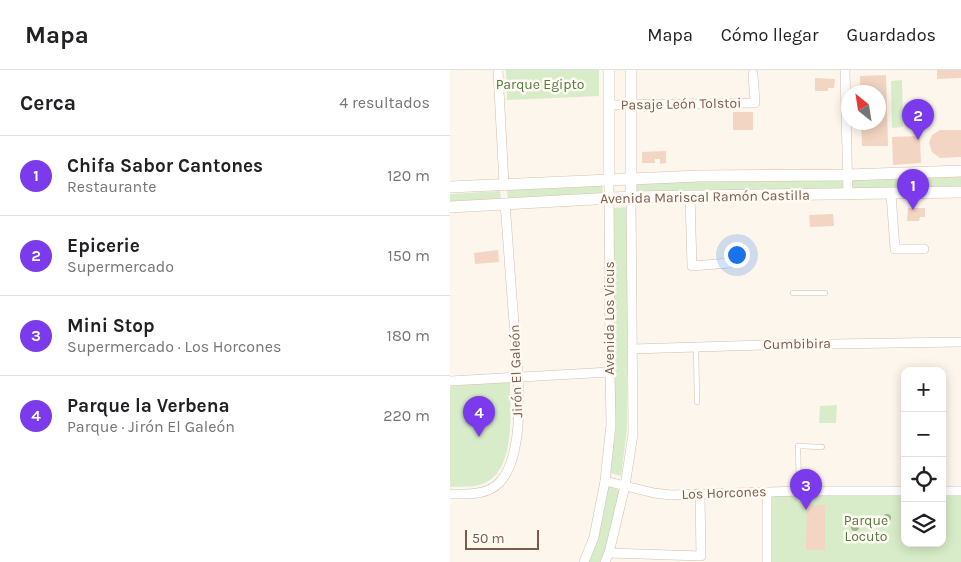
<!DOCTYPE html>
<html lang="es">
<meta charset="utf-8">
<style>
:root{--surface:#fff;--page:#f2f2f2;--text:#202124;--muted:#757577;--line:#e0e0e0;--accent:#7c3aed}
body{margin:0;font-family:Karla,sans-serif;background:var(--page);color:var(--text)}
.controls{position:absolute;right:15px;bottom:15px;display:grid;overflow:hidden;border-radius:10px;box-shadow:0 2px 12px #0003}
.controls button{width:45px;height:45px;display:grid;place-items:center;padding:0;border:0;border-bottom:1px solid var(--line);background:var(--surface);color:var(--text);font:25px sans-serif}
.compass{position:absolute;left:391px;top:15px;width:45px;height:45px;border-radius:50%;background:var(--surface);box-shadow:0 2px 12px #0003;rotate:330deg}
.scale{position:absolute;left:15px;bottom:12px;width:74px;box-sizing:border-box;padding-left:5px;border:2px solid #7a5c4d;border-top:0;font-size:14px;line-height:18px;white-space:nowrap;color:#7a5c4d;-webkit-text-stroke:4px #fffaf3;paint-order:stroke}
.you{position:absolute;left:286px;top:184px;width:18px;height:18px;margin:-12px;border:4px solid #fff;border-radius:50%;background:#1a73e8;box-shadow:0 0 0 8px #1a73e833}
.badge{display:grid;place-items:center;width:32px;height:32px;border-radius:50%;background:var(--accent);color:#fff;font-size:16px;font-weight:700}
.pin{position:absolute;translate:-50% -41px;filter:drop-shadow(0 1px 2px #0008)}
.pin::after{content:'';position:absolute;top:26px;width:18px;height:15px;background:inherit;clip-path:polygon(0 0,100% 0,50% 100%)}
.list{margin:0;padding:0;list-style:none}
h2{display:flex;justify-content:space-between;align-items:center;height:65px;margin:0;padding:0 20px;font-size:21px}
h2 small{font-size:16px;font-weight:400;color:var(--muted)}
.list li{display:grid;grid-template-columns:32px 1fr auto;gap:15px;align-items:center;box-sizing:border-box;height:80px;padding:0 20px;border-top:1px solid var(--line)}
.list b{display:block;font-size:19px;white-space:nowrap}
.list p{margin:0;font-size:16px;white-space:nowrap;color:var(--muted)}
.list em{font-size:16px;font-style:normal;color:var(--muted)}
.icon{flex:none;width:28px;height:28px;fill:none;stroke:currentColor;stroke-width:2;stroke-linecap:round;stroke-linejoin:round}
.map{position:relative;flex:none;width:511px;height:492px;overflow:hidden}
header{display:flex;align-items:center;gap:30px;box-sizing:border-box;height:70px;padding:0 25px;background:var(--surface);border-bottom:1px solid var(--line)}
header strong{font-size:24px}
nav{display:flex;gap:28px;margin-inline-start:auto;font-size:18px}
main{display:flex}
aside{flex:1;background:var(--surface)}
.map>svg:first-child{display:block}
</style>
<header>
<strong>Mapa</strong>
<nav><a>Mapa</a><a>Cómo llegar</a><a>Guardados</a></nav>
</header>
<main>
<aside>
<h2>Cerca<small>4 resultados</small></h2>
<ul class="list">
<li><span class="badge">1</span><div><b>Chifa Sabor Cantones</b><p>Restaurante</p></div><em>120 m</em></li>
<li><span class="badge">2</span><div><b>Epicerie</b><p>Supermercado</p></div><em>150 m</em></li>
<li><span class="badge">3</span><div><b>Mini Stop</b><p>Supermercado · Los Horcones</p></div><em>180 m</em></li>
<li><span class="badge">4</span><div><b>Parque la Verbena</b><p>Parque · Jirón El Galeón</p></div><em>220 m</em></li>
</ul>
</aside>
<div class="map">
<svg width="511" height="492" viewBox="0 0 511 492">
<rect width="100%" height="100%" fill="#fdf6ec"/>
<!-- green -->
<g fill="#d8ecc9">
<polygon points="56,0 149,0 149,26 57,30"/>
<polygon points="452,10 453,57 442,58 441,11"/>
<polygon points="511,104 511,119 401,121 400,108"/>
<polygon points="394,107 394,121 185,124 185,111"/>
<polygon points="152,114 153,123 58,129 57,120"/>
<polygon points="50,121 51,129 0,132 0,124"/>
<polygon points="177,137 177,359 171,406 160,403 166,356 164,308 164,138"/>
<path d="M60 312C60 342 66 398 35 413 25 418 11 416 0 417V316Z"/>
<polygon points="387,335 386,353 369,353 370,336"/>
<polygon points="157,416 171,421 153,492 137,492"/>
<polygon points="321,425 455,425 455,473 492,473 492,425 511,425 511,492 321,492"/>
</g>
<!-- building -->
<g fill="#f3d5c3">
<polygon points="487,0 511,0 511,8 487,9"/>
<polygon points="436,5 438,76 412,76 411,52 428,52 428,22 410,22 410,6"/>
<polygon points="365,8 385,9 384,18 378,18 378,21 365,21"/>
<rect x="283" y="42" width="20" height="18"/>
<polygon points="490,60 511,60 511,87 490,88 482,82 479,73 482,65"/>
<polygon points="470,66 471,93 443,95 442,67"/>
<polygon points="216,81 216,93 210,94 210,89 205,89 205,93 192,93 192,82"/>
<polygon points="458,138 475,138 475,147 470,147 469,151 457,151"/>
<polygon points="383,144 384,156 360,157 359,145"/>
<polygon points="48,180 49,192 25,194 24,183"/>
<polygon points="357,435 375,435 375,480 356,480"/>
</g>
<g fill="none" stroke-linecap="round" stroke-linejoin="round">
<defs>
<g id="lane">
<polyline points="343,223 375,223"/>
<polyline points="246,277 247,332"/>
<polyline points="349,421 348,376 372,377"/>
</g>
<g id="street">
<polyline points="48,0 54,115"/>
<polyline points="395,0 398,124"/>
<polyline points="159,35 305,33 303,4"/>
<polyline points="441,124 445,179 474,179"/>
<polyline points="240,126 242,196 279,193"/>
<polyline points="182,279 318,275 511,272"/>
<polyline points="0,311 160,302"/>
<polyline points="155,411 204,423 221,425 349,421 455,421"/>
<polyline points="492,421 511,421"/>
<path d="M0 424C17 424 37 426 50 412 80 379 66 282 63 240 60 205 58 169 55 134"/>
<polyline points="159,483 251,486 250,425"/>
<polyline points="134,492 144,467 155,411 161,354 160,302 159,109"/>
<polyline points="155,492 159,483 175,416 183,364 181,127"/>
<polyline points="317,492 317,422"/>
</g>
<g id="secondary">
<polyline points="181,0 181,127"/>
<polyline points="159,109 159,0"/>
<polyline points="0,117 249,106 398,105 511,101"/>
<polyline points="0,137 181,127 511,122"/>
</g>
</defs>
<!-- lane casing -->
<use href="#lane" stroke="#d1beb0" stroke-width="5.5"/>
<!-- street casing -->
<use href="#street" stroke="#d1beb0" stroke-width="10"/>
<!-- secondary casing -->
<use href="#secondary" stroke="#d6c0b0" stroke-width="12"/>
<!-- lane -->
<use href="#lane" stroke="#fff" stroke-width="4.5"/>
<!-- street -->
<use href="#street" stroke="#fff" stroke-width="9"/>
<!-- secondary -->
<use href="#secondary" stroke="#fff" stroke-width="11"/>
</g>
<!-- trees -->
<g fill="#a0b28e">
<circle cx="437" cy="448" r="4"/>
<circle cx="405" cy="457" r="4"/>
<circle cx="423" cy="469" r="4"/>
</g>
<g text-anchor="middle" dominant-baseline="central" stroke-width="5" stroke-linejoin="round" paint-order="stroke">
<!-- park labels -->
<g font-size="14" fill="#537a41" stroke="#fffaf3">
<text x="90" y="14">Parque Egipto</text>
<text x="416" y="450">Parque<tspan x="416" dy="16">Locuto</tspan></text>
</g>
<!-- street labels -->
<g font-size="14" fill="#7a5c4d" stroke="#fffaf3">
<text transform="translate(231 34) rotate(-1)">Pasaje León Tolstoi</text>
<text transform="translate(255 127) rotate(-1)">Avenida Mariscal Ramón Castilla</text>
<text transform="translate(159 248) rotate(-90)">Avenida Los Vicus</text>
<text transform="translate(347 274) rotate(-1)">Cumbibira</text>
<text transform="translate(66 301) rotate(-92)">Jirón El Galeón</text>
<text transform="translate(274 423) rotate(-2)">Los Horcones</text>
</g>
</g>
</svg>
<div class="controls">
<button>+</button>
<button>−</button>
<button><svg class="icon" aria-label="locate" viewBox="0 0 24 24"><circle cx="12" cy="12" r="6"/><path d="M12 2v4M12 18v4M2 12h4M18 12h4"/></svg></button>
<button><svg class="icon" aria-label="layers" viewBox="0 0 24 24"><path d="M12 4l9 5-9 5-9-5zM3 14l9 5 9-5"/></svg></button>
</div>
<svg class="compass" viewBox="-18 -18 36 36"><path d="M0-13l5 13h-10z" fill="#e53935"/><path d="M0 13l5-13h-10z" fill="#757577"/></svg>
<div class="scale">50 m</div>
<div class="you"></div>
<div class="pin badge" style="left:463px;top:140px">1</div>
<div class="pin badge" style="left:468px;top:70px">2</div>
<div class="pin badge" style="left:356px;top:440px">3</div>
<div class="pin badge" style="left:29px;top:367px">4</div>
</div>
</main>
